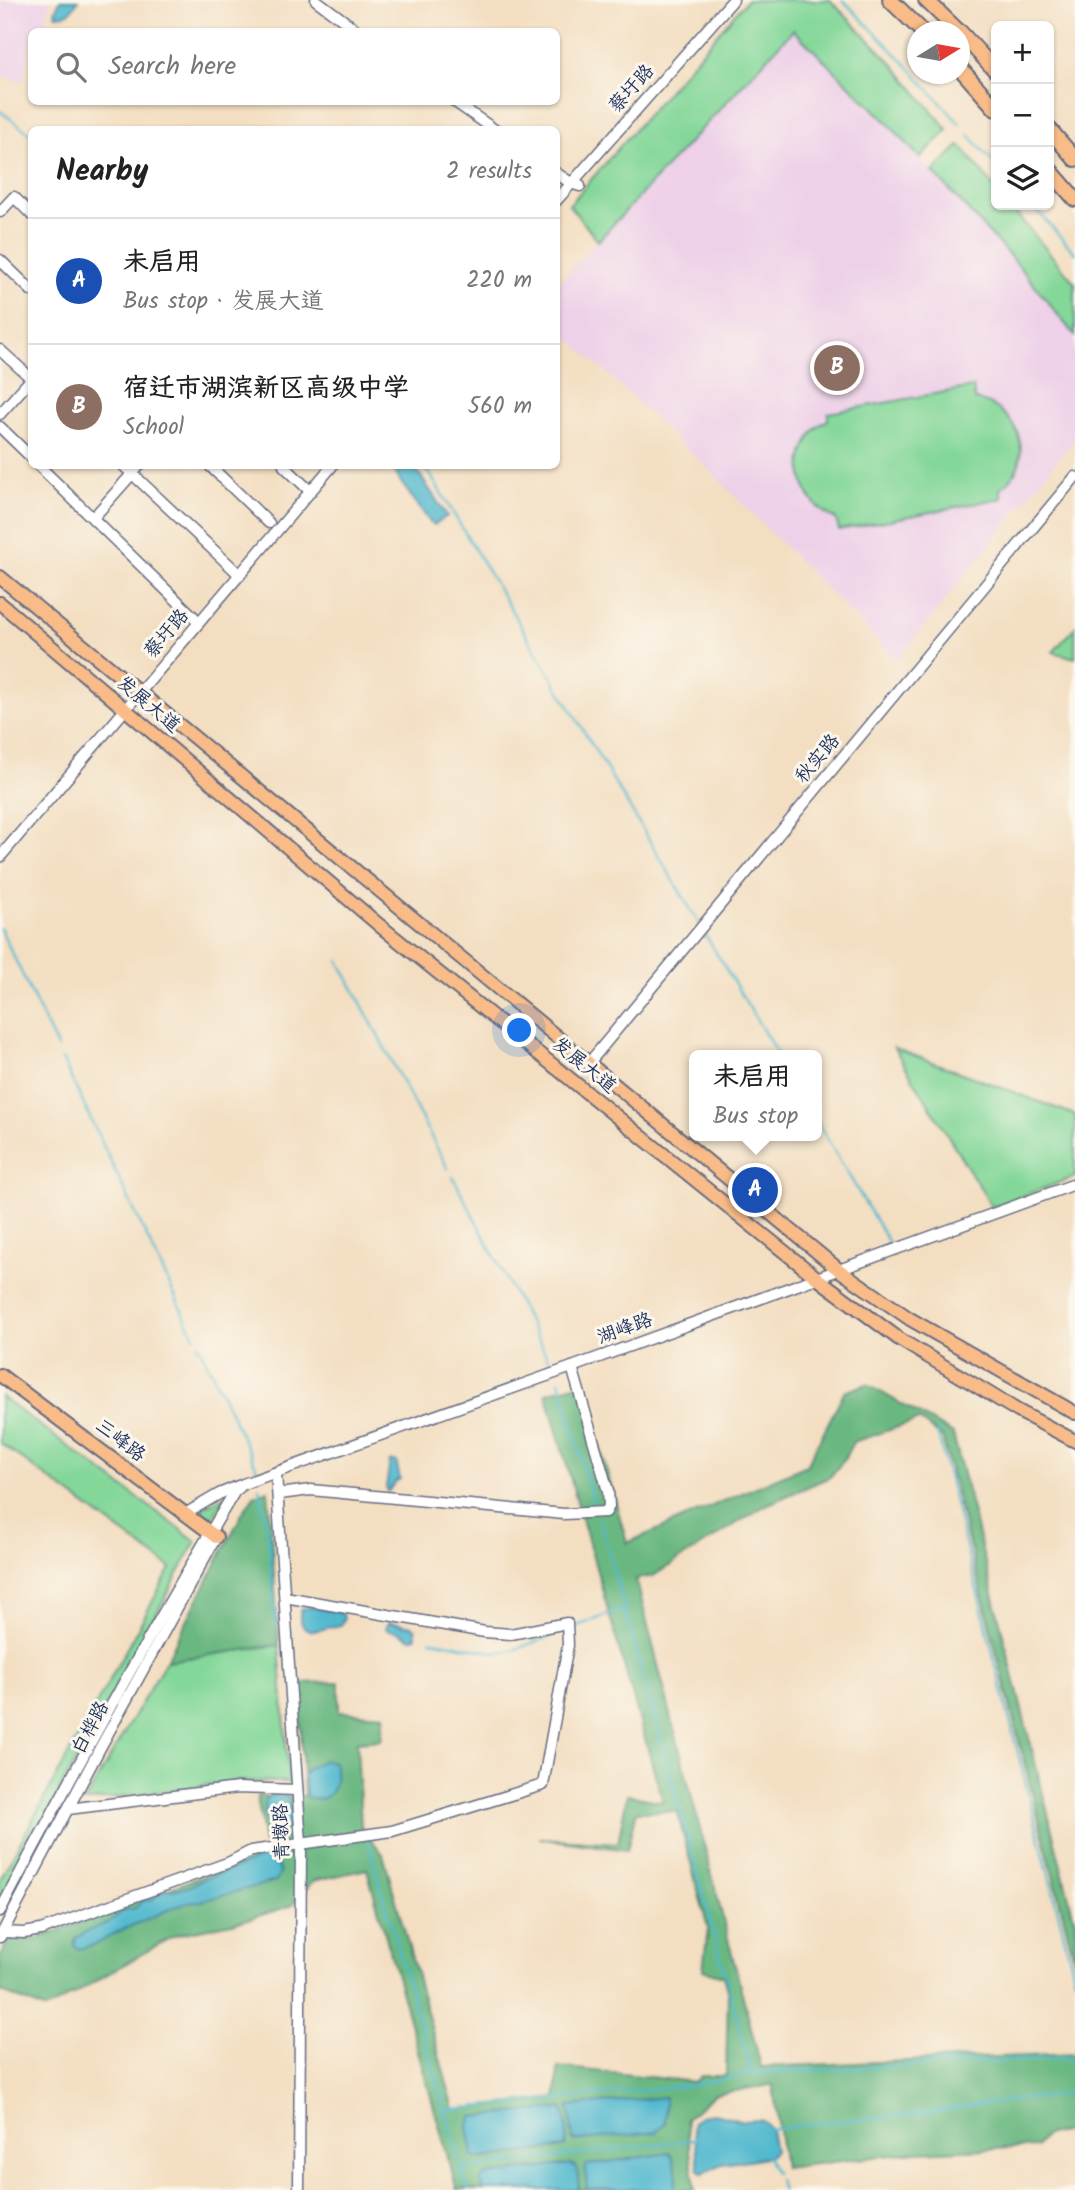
<!DOCTYPE html>
<meta charset="utf-8">
<style>
:root{--surface:#fff;--page:#f2f2f2;--text:#222;--muted:#767676;--line:#e0e0e0;--accent:#c8321e}
body{margin:0;font-family:Kalam,"LXGW WenKai TC",sans-serif;background:var(--page);color:var(--text)}
.controls{position:absolute;right:21px;top:21px;display:grid;overflow:hidden;border-radius:10px;box-shadow:0 2px 5px #0004}
.controls button{width:63px;height:63px;display:grid;place-items:center;padding:0;border:0;border-bottom:2px solid var(--line);background:var(--surface);color:var(--text);font:35px sans-serif}
.compass{position:absolute;left:907px;top:21px;width:63px;height:63px;border-radius:50%;background:var(--surface);box-shadow:0 2px 5px #0004;rotate:79deg}
.you{position:absolute;left:520px;top:1031px;width:24px;height:24px;margin:-18px;border:5px solid #fff;border-radius:50%;background:#1a73e8;box-shadow:0 0 0 10px #1a73e833}
.badge{display:grid;place-items:center;width:46px;height:46px;border-radius:50%;background:var(--accent);color:#fff;font-size:23px;font-weight:700}
.pin{position:absolute;translate:-50% -50%;border:4px solid #fff;box-shadow:0 2px 7px #0006}
.popup{position:absolute;left:689px;top:1050px;width:133px;height:91px;box-sizing:border-box;display:grid;place-content:center;border-radius:10px;background:var(--surface);filter:drop-shadow(0 2px 5px #0005);font-size:23px;white-space:nowrap;color:var(--muted)}
.popup b{font-size:26px;color:var(--text)}
.popup::after{content:'';position:absolute;left:50%;top:100%;margin-left:-14px;border:14px solid transparent;border-top-color:var(--surface)}
.list{margin:0;padding:0;list-style:none}
h2{display:flex;justify-content:space-between;align-items:center;height:91px;margin:0;padding:0 28px;font-size:30px}
h2 small{font-size:23px;font-weight:400;color:var(--muted)}
.list li{display:grid;grid-template-columns:46px 1fr auto;gap:21px;align-items:center;box-sizing:border-box;height:126px;padding:0 28px;border-top:2px solid var(--line)}
.list b{display:block;font-size:26px;white-space:nowrap}
.list p{margin:0;font-size:23px;white-space:nowrap;color:var(--muted)}
.list em{font-size:23px;font-style:normal;color:var(--muted)}
.icon{flex:none;width:38px;height:38px;fill:none;stroke:currentColor;stroke-width:2;stroke-linecap:round;stroke-linejoin:round}
.map{position:relative;flex:none;width:1075px;height:2190px;overflow:hidden}
.search{position:absolute;background:var(--surface);box-shadow:0 2px 5px #0004;left:28px;top:28px;width:532px;height:77px;display:flex;align-items:center;gap:18px;box-sizing:border-box;padding:0 24px;border-radius:10px;color:var(--muted);font-size:26px}
.panel{position:absolute;background:var(--surface);box-shadow:0 2px 5px #0004;left:28px;top:126px;width:532px;height:343px;border-radius:10px}
.map>svg:first-child{display:block}
</style>
<div class="map">
<svg width="1075" height="2190" viewBox="0 0 1075 2190">
<rect width="100%" height="100%" fill="#fbf7ec"/>
<filter id="ink" filterUnits="userSpaceOnUse"><feTurbulence type="fractalNoise" baseFrequency=".0143" numOctaves="2"/><feDisplacementMap in="SourceGraphic" scale="14" xChannelSelector="R" yChannelSelector="G"/><feConvolveMatrix kernelMatrix="1 2 1 2 8 2 1 2 1" color-interpolation-filters="sRGB"/></filter>
<filter id="wash" filterUnits="userSpaceOnUse"><feTurbulence type="fractalNoise" baseFrequency=".00686" numOctaves="4" result="noise"/><feDisplacementMap in="SourceGraphic" scale="28" xChannelSelector="R" yChannelSelector="G"/><feGaussianBlur stdDeviation="1.57" result="paint"/><feColorMatrix in="noise" values="0 0 0 0 0 0 0 0 0 0 0 0 0 0 0 0 0 1.4 0 .05"/><feComposite in="paint" operator="in"/></filter>
<g filter="url(#wash)">
<rect width="100%" height="100%" fill="#f3dec1"/>
<!-- built -->
<g fill="#eed0e8">
<polygon points="0,0 51,0 44,31 32,32 31,41 23,81 0,76"/>
<polygon points="794,30 884,119 1018,265 1075,336 1075,438 897,660 701,462 557,327 556,286"/>
</g>
<!-- green -->
<g fill="#83d799" stroke="#4f837c" stroke-width="2">
<polygon points="747,0 830,0 894,65 948,130 920,158 884,119 793,30 598,241 569,205"/>
<polygon points="960,145 996,189 996,205 1009,205 1075,283 1075,336 1018,265 933,172"/>
<path d="M973 387 975 400C1019 406 1039 462 1000 489L1002 498 839 530 836 519C805 506 792 469 809 439 813 430 819 424 828 420V413Z"/>
<polygon points="1075,627 1075,658 1053,652"/>
<polygon points="894,1048 1075,1115 1075,1177 992,1207"/>
<polygon points="0,1396 196,1541 0,1900 0,1879 171,1568 0,1443"/>
<polygon points="229,1493 214,1516 209,1516 201,1509"/>
<polygon points="279,1645 289,1782 236,1781 84,1802 166,1661"/>
</g>
<!-- forest -->
<g fill="#6ab881" stroke="#427470" stroke-width="2">
<polygon points="582,1383 627,1543 807,1465 844,1392 867,1384 953,1434 1075,1922 1075,1962 942,1437 919,1420 853,1442 843,1461 830,1477 766,1505 653,1576 636,1579 761,2067 1075,2054 1075,2130 1046,2135 1036,2147 916,2152 784,2168 773,2085 715,2094 686,2119 695,2190 457,2190 367,1869 313,1881 291,1906 242,1921 175,1935 46,2010 0,1991 0,1956 9,1940 39,1938 260,1854 270,1854 264,1843 257,1796 304,1796 299,1683 339,1682 339,1712 385,1715 381,1740 357,1742 361,1827 383,1854 454,2109 556,2098 558,2067 695,2082 701,2076 726,2076 728,1994 723,1976 703,1970 708,1928 677,1811 636,1812 627,1850 539,1838 618,1843 627,1795 663,1802 546,1393"/>
<polygon points="268,1490 279,1645 166,1661 242,1514 254,1496"/>
</g>
<!-- water -->
<g fill="#50b8cd" stroke="#367496" stroke-width="2">
<path d="M60 0H78C72 11 69 16 56 15L55 12Z"/>
<polygon points="392,466 414,466 447,516 434,525 430,522 400,481"/>
<polygon points="390,1461 396,1461 400,1479 395,1482 388,1492 386,1487"/>
<path d="M311 1607 342 1613 344 1619 341 1625 314 1631 305 1629C300 1622 298 1617 302 1609Z"/>
<polygon points="389,1622 412,1626 416,1630 416,1637 411,1639 398,1632 387,1630 386,1626"/>
<path d="M324 1760 334 1762C338 1781 334 1806 307 1798L303 1775 309 1768Z"/>
<path d="M273 1795 287 1797C291 1804 294 1823 289 1830H271C264 1820 262 1807 268 1796Z"/>
<path d="M265 1857C276 1859 277 1863 280 1873L276 1881 198 1902 184 1903 115 1933 99 1943 80 1949 74 1946 76 1938 88 1931 108 1923 124 1910 135 1908 142 1901 153 1899 164 1891 189 1887 199 1881Z"/>
<polygon points="665,2097 665,2124 656,2132 573,2141 569,2106"/>
<path d="M563 2108C566 2121 569 2134 565 2147L481 2158H475L473 2155 468 2126 472 2117Z"/>
<polygon points="714,2114 742,2121 760,2120 765,2122 771,2130 775,2151 768,2157 722,2164 703,2173 699,2170 693,2123 700,2116"/>
<path d="M669 2153C677 2161 679 2182 673 2190L587 2189 585 2169 587 2165Z"/>
<polygon points="570,2164 577,2167 579,2190 482,2190 481,2180 483,2177 488,2175"/>
</g>
<g fill="none" stroke-linecap="round" stroke-linejoin="round">
<!-- stream -->
<g stroke="#50b8cd" stroke-width="2.5">
<polyline points="843,0 905,63 960,124"/>
<polyline points="0,111 32,135"/>
<polyline points="969,135 996,165"/>
<polyline points="1032,205 1075,253"/>
<polyline points="425,466 700,925"/>
<polyline points="0,928 58,1049"/>
<polyline points="703,931 778,1055"/>
<polyline points="339,961 448,1169"/>
<polyline points="62,1059 194,1336"/>
<polyline points="816,1120 889,1243"/>
<polyline points="453,1177 552,1366"/>
<polyline points="198,1344 255,1464 257,1471"/>
<polyline points="559,1380 595,1506"/>
<polyline points="937,1431 1075,1979"/>
<polyline points="259,1487 269,1541 276,1626"/>
<polyline points="600,1520 752,2073"/>
<polyline points="574,1627 624,1609"/>
<polyline points="430,1640 498,1653 513,1650 560,1633"/>
<polyline points="368,1843 468,2190"/>
<polyline points="445,2110 694,2085 752,2073 1075,2058"/>
<polyline points="769,2130 811,2124 935,2112 973,2105 1075,2093"/>
<polyline points="768,2157 775,2173"/>
<polyline points="461,2169 697,2139"/>
<polyline points="778,2180 782,2190"/>
</g>
</g>
</g>
<g filter="url(#ink)">
<g fill="none" stroke-linecap="round" stroke-linejoin="round">
<defs>
<g id="minor">
<polyline points="316,0 359,32"/>
<polyline points="455,102 495,130"/>
<polyline points="556,173 571,183 580,186"/>
<polyline points="556,201 733,0"/>
<polyline points="0,212 14,197 32,215"/>
<polyline points="0,260 32,291"/>
<polyline points="0,350 32,379"/>
<polyline points="0,414 32,378"/>
<polyline points="0,427 32,458"/>
<polyline points="39,466 199,622"/>
<polyline points="124,466 240,575"/>
<polyline points="210,466 269,523"/>
<polyline points="284,466 310,491"/>
<polyline points="93,518 139,466"/>
<polyline points="0,857 332,466"/>
<polyline points="588,1064 1075,477"/>
<polyline points="276,1473 301,1843 299,2190"/>
<polyline points="279,1494 311,1490 564,1514 606,1512 609,1506 608,1491 572,1367"/>
<polyline points="185,1514 219,1494 243,1484 572,1367 1075,1184"/>
<polyline points="68,1809 238,1788 297,1790"/>
<path d="M0 1911C75 1769 152 1628 235 1491L240 1487"/>
<polyline points="3,1932 24,1933 41,1930 230,1862 251,1851 392,1831 543,1785 568,1645 567,1623 511,1634 485,1632 285,1597"/>
<polyline points="0,1937 100,1748 216,1537"/>
</g>
<g id="major">
<polyline points="0,577 839,1270 910,1319 1075,1413"/>
<polyline points="0,603 379,925 817,1278 899,1339 1018,1411 1075,1441"/>
<polyline points="0,1375 216,1537"/>
</g>
<g id="highway">
<polyline points="890,0 923,32"/>
<polyline points="926,0 959,32"/>
<polyline points="960,32 996,71"/>
<polyline points="960,68 996,109"/>
<polyline points="1049,129 1075,159"/>
<polyline points="1049,169 1075,199"/>
</g>
</defs>
<!-- minor casing -->
<use href="#minor" stroke="#676c81" stroke-width="13"/>
<!-- major casing -->
<use href="#major" stroke="#676c81" stroke-width="16"/>
<!-- highway casing -->
<use href="#highway" stroke="#676c81" stroke-width="18"/>
<!-- minor -->
<use href="#minor" stroke="#fff" stroke-width="10"/>
<!-- major -->
<use href="#major" stroke="#f9bc89" stroke-width="12"/>
<!-- highway -->
<use href="#highway" stroke="#f9bc89" stroke-width="14"/>
</g>
</g>
<g text-anchor="middle" dominant-baseline="central" stroke-width="6" stroke-linejoin="round" paint-order="stroke">
<!-- street labels -->
<g font-size="19" fill="#1b2f5e" stroke="#fbf7ec">
<text transform="translate(632 89) rotate(-48)">蔡圩路</text>
<text transform="translate(167 634) rotate(-50)">蔡圩路</text>
<text transform="translate(148 705) rotate(40)">发展大道</text>
<text transform="translate(818 759) rotate(-50)">秋实路</text>
<text transform="translate(584 1066) rotate(39)">发展大道</text>
<text transform="translate(625 1329) rotate(-20)">湖峰路</text>
<text transform="translate(120 1441) rotate(37)">三峰路</text>
<text transform="translate(91 1728) rotate(-62)">白桦路</text>
<text transform="translate(282 1832) rotate(-92)">青墩路</text>
</g>
</g>
</svg>
<div class="controls">
<button>+</button>
<button>−</button>
<button><svg class="icon" aria-label="layers" viewBox="0 0 24 24"><path d="M12 4l9 5-9 5-9-5zM3 14l9 5 9-5"/></svg></button>
</div>
<svg class="compass" viewBox="-18 -18 36 36"><path d="M0-13l5 13h-10z" fill="#e53935"/><path d="M0 13l5-13h-10z" fill="#767676"/></svg>
<div class="you"></div>
<div class="pin badge" style="left:755px;top:1190px;background:#1a4fb4">A</div>
<div class="popup"><b>未启用</b>Bus stop</div>
<div class="pin badge" style="left:837px;top:368px;background:#8d6e63">B</div>
<div class="search"><svg class="icon" aria-label="search" viewBox="0 0 24 24"><circle cx="10" cy="10" r="6"/><path d="M15 15l6 6"/></svg>Search here</div>
<section class="panel">
<h2>Nearby<small>2 results</small></h2>
<ul class="list">
<li><span class="badge" style="background:#1a4fb4">A</span><div><b>未启用</b><p>Bus stop · 发展大道</p></div><em>220 m</em></li>
<li><span class="badge" style="background:#8d6e63">B</span><div><b>宿迁市湖滨新区高级中学</b><p>School</p></div><em>560 m</em></li>
</ul>
</section>
</div>
